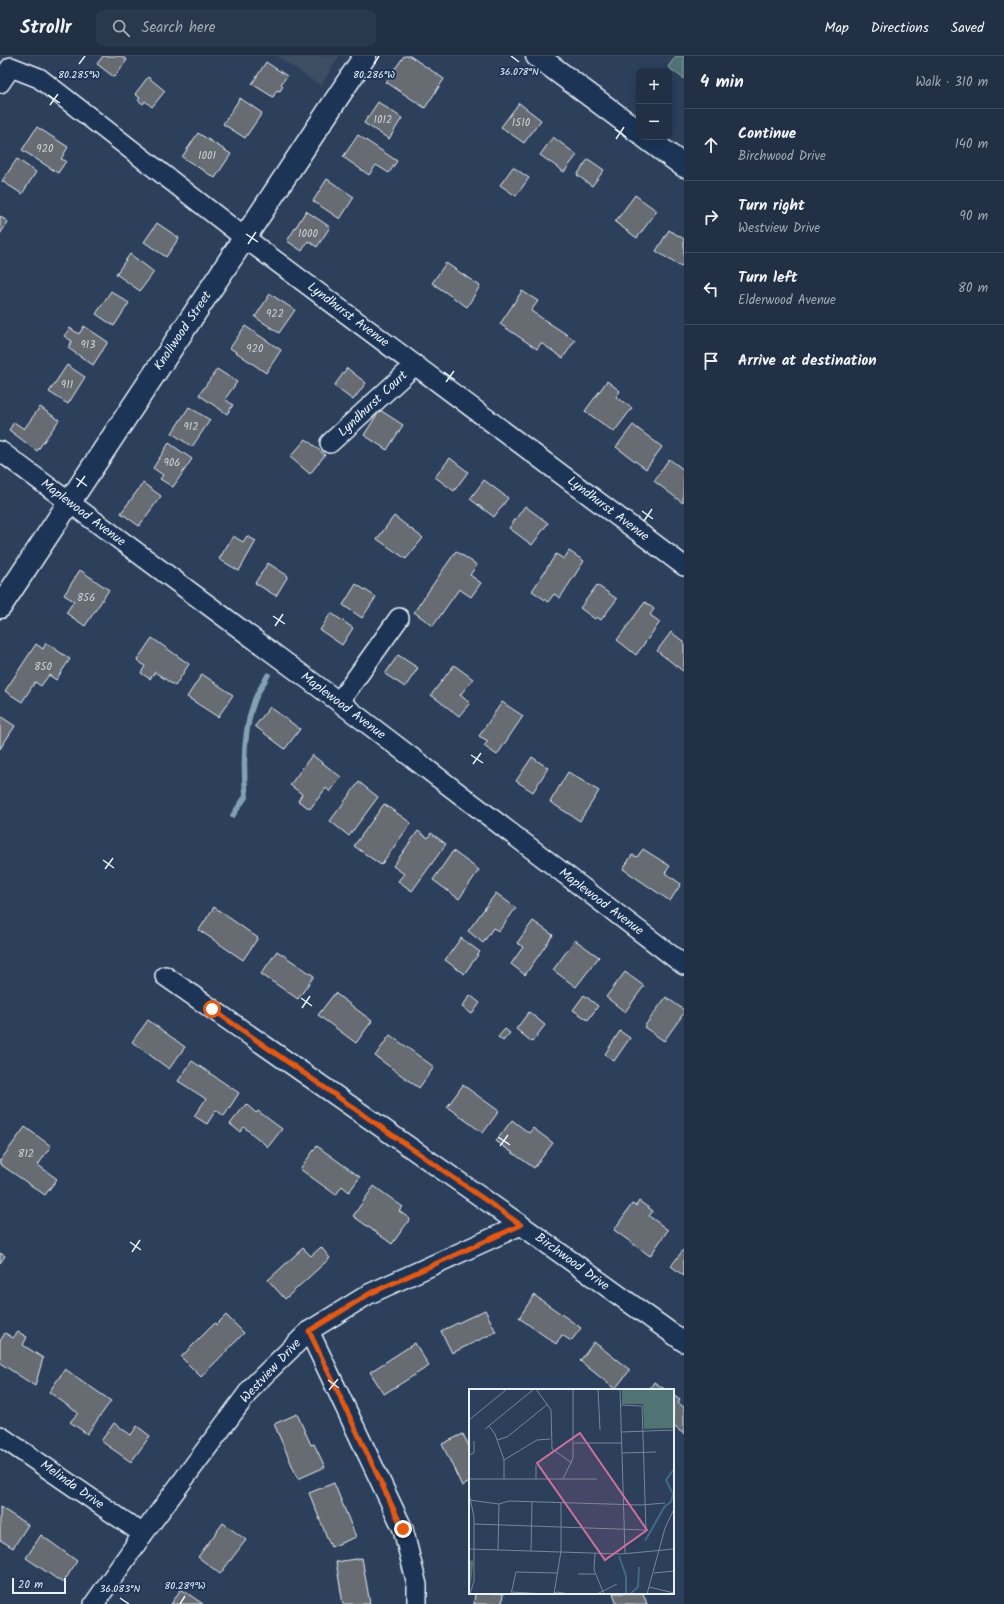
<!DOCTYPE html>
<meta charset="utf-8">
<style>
:root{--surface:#213045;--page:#29384c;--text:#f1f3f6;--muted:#a2a9b3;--line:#3e4b5e}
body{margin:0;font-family:Kalam,sans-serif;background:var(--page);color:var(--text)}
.controls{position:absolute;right:12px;top:12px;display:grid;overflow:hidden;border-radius:8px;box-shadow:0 2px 10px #0003}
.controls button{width:36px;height:36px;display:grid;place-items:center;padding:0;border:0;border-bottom:1px solid var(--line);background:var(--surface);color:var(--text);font:20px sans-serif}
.scale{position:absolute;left:12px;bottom:10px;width:54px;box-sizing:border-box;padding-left:4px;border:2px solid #e8f1f8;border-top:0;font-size:11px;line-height:14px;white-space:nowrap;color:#e8f1f8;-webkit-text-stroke:3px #1d3557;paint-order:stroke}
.stop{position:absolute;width:12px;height:12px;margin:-9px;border:3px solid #ea580c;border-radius:50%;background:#fff}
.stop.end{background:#ea580c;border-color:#fff;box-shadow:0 1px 4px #0008}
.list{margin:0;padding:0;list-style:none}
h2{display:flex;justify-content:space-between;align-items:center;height:52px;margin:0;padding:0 16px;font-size:17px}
h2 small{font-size:13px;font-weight:400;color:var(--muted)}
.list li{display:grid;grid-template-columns:26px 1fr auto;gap:12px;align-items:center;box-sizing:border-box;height:72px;padding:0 16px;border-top:1px solid var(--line)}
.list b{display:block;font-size:15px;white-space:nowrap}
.list p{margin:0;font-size:13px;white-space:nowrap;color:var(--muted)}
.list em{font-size:13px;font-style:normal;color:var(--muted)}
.icon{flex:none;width:22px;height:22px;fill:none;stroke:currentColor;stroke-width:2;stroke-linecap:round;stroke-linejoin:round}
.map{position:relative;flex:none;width:684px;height:1548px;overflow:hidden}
header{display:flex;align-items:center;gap:24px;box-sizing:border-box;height:56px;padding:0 20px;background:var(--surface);border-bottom:1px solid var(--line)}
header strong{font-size:19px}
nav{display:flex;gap:22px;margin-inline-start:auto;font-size:14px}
.search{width:280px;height:36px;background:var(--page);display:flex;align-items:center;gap:10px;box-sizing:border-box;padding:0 14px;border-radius:8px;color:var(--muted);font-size:15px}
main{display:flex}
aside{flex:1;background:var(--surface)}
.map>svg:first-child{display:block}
</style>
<header>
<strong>Strollr</strong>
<div class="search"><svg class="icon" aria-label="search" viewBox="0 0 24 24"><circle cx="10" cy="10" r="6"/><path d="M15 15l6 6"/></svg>Search here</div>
<nav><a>Map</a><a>Directions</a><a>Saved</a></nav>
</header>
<main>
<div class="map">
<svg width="684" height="1548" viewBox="0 0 684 1548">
<rect width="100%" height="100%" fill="#2c405c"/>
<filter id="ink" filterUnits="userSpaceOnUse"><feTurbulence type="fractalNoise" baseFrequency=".025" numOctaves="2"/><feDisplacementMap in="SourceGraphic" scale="8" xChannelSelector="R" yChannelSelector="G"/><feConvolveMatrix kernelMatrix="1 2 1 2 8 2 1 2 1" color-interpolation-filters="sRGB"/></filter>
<g filter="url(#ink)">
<!-- built -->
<polygon fill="#3d4d62" points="277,0 339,0 321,30"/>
<!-- green -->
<polygon fill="#507374" stroke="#9cb2b6" points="676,0 684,0 684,23 668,11"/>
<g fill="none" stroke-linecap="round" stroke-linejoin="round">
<!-- stream -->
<path stroke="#83a1b2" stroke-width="5.5" d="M233 759 246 740C243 709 243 676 254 646 257 636 264 627 268 619"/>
</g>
<!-- building -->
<g fill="#666c71" stroke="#e8f1f8">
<polygon points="103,0 121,0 127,4 114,21 97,8"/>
<polygon points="404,0 410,0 444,23 425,52 386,26"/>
<polygon points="266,6 287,20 281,28 283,30 280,35 277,34 273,41 252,28"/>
<polygon points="148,21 165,35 152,51 145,45 143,48 138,44 140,42 135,38"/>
<polygon points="240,42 262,57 245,82 223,68"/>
<polygon points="378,46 402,62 389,83 364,67"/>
<polygon points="519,47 541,64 524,87 501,71"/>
<polygon points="37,71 68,91 61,103 66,105 58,117 22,94"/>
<polygon points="198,77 231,98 215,122 182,101"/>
<polygon points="358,79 397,105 389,117 376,109 369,119 343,101"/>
<polygon points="553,81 577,99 564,116 540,99"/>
<polygon points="17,103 36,116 22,138 2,125"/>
<polygon points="588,103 604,114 592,130 577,119"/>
<polygon points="513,111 529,122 516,140 500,129"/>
<polygon points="327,123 354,141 340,163 313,145"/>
<polygon points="635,139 657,155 637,182 615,166"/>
<polygon points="306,155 330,171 317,191 308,185 302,195 287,185"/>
<polygon points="0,160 8,166 0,178"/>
<polygon points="157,167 179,182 166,201 144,186"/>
<polygon points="669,174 684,183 684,205 681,211 656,195"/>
<polygon points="130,198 154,216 140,235 116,218"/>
<polygon points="446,207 480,230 467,251 432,227"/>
<polygon points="111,235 129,247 114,270 96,258"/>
<polygon points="522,235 538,245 531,255 575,284 563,302 541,287 537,293 500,268"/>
<polygon points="270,238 295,254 279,277 255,261"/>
<polygon points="84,270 108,286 93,309 68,292 72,285 64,280 70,272 79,278"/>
<polygon points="245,270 281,294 266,317 230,292"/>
<polygon points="67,309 85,321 68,348 49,336"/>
<polygon points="347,312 366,327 353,344 334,330"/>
<polygon points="217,313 237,326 225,343 233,349 227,358 199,339"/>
<polygon points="607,325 620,335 616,341 632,352 614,376 585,355"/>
<polygon points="40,351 59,364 37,395 9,374 14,366 24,373"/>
<polygon points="189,351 210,364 192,391 172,377"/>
<polygon points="380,354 403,369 387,394 364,379"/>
<polygon points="633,369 662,391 646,413 616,391"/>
<polygon points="306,383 325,399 310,418 290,401"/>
<polygon points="169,387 192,403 173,431 160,423 163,419 153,412"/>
<polygon points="450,402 468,416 454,435 435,421"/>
<polygon points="669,403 684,414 683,447 654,425"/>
<polygon points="484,424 508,442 494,461 470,443"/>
<polygon points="143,427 161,440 139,470 121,457"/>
<polygon points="525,450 548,467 532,489 509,472"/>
<polygon points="394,460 423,482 406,503 377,483"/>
<polygon points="233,480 243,486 247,480 256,485 239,515 219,503"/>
<polygon points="456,495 477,509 470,519 481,527 471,541 459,533 433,570 414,556"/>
<polygon points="569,495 584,505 560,542 554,538 548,546 532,535 556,498 564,503"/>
<polygon points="268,507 288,520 276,540 255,527"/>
<polygon points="80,514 109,534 85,570 66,557 74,545 64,539"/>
<polygon points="356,528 376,541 362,562 343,549"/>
<polygon points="597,529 617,543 601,564 597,561 595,563 580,552"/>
<polygon points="645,546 654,553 650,559 660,566 636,599 617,584"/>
<polygon points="331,557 353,572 342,589 320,574"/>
<polygon points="671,576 684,586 684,613 683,615 657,595"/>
<polygon points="152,582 189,608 175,630 155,616 150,623 141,617 145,610 137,604"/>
<polygon points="46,587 70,603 56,624 49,619 41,630 35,626 22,646 5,635 36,588 43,593"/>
<polygon points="398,599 418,612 405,631 385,618"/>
<polygon points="454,609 473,623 460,639 470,647 459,660 431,639"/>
<polygon points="202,618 233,639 218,661 187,641"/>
<polygon points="502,646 523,660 497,699 484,690 488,685 479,680"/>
<polygon points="270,651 300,673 285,693 255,670"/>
<polygon points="0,660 15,670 0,693"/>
<polygon points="312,699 341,721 330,736 326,732 310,753 298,745 302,738 290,729"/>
<polygon points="532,701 548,712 533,736 516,725"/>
<polygon points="568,716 599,735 580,765 550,746"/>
<polygon points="359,726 378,741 349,780 330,765"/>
<polygon points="384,748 411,767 381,809 354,790"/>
<polygon points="418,775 428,782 431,777 446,788 412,835 398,825 404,818 393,810"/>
<polygon points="643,793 670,810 665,817 681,828 670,845 623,813 632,799 637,801"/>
<polygon points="453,795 479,814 459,843 433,824"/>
<polygon points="496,837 516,852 499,875 493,872 483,887 468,875"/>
<polygon points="214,851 258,882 243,904 199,874"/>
<polygon points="533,865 553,879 525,919 511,908 523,891 517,887"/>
<polygon points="461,882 480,896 464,918 445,904"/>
<polygon points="575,884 599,901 576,931 553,914"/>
<polygon points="277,895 314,920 298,943 261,918"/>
<polygon points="625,916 644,930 625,956 606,941"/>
<polygon points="335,937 372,965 356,987 318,959"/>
<polygon points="470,939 480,947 472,958 462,951"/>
<polygon points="584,939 598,950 588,964 573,954"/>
<polygon points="666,941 684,954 684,957 664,985 644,971"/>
<polygon points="529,956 545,969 532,986 516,973"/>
<polygon points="148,964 185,991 169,1013 132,986"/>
<polygon points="505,973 510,977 503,985 498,981"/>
<polygon points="620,975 630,982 614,1005 605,998"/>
<polygon points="390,979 434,1011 419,1032 375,1000"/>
<polygon points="192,1005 239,1037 224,1060 216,1054 207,1068 194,1060 206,1043 178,1025"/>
<polygon points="463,1029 499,1055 483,1077 447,1051"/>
<polygon points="246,1048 256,1057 258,1055 282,1073 268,1091 244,1071 240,1076 230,1068"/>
<polygon points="512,1064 529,1077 533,1072 553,1087 534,1112 496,1085"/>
<polygon points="25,1071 51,1090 38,1109 57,1123 45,1139 0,1108 0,1105"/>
<polygon points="317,1090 360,1121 349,1136 342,1130 336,1139 300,1113"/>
<polygon points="374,1130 403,1151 399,1155 410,1163 392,1188 353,1160"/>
<polygon points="639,1145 653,1155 649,1160 668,1174 650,1200 614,1174 632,1148 636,1150"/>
<polygon points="321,1191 330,1202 285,1243 268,1224 303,1192 311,1200"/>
<polygon points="684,1193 684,1220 671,1210"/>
<polygon points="0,1197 5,1200 0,1207"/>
<polygon points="534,1239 581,1272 571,1285 562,1279 556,1288 519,1262"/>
<polygon points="485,1254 496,1276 452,1297 441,1275"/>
<polygon points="226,1259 244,1277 201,1321 181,1301 215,1267 216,1269"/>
<polygon points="18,1276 27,1281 23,1289 43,1302 35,1330 0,1307 0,1285 5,1277 13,1282"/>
<polygon points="594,1286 630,1314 615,1333 580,1305"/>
<polygon points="415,1287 429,1310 384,1338 370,1316"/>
<polygon points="65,1313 111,1345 87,1378 70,1366 78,1357 49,1336"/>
<polygon points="654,1326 666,1334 649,1334"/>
<polygon points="673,1339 680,1344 678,1347 684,1351 684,1378 673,1370"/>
<polygon points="297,1358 311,1389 314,1388 325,1411 298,1423 274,1368"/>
<polygon points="114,1367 131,1379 137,1370 150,1380 131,1406 101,1385"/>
<polygon points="463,1378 470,1392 470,1426 462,1430 442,1388"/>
<polygon points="334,1427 356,1481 331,1491 309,1437"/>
<polygon points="0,1451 28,1469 13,1492 0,1484"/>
<polygon points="223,1467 246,1484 220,1518 198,1501"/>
<polygon points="41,1479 77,1505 63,1527 26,1502"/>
<polygon points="362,1502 370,1548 343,1548 336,1506"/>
<polygon points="181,1533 203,1548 171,1548"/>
<polygon points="475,1537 503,1537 502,1548 474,1548"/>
<polygon points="613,1537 643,1537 647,1548 617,1548"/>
</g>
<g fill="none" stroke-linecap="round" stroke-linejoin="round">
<defs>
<g id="minor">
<polyline points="0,27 11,11 39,22 245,182 684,510"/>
<polyline points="330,387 415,309"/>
<polyline points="0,395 339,646 684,909"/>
<polyline points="339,646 399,562"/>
<polyline points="165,920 521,1169 684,1286"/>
<polyline points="309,1275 403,1473 417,1529 417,1548"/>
<polyline points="0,1380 143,1478"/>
<polyline points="94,1548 143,1478 253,1330 309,1275 369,1238 521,1169"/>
</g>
<g id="secondary">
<polyline points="537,0 639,76"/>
<polyline points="645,81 684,110"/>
<polyline points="0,551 365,0"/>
</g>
</defs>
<!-- minor casing -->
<use href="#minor" stroke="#e8f1f8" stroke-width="22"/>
<!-- secondary casing -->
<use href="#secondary" stroke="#e8f1f8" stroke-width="25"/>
<!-- minor -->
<use href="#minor" stroke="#1d3557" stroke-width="19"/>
<!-- secondary -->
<use href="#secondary" stroke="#1d3557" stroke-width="22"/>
</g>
</g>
<g fill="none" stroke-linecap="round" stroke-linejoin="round" filter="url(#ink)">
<!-- route -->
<polyline stroke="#ea580c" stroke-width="5" points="212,953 521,1169 369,1238 309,1275 403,1473"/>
</g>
<!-- ticks -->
<path fill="none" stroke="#e8f1f8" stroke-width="1.5" d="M511 0 519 6M79 8 85 0M374 8 379 0M48 39 60 47M50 49 58 38M615 73 626 81M616 83 624 71M246 178 258 186M248 188 256 176M444 316 455 324M446 326 454 315M76 422 87 430M77 431 85 420M642 455 653 463M644 465 652 453M273 560 285 568M275 570 283 558M471 699 483 707M473 708 481 697M103 804 114 812M105 813 113 802M301 942 312 950M302 952 310 940M498 1081 510 1089M500 1090 508 1079M130 1186 141 1194M132 1196 140 1184M328 1324 339 1332M329 1334 338 1323M120 1542 129 1548M180 1548 185 1540"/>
<g text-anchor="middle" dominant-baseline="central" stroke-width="4" stroke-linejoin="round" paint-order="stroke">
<!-- number labels -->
<g font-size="11" fill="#c8d0d6">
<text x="383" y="64">1012</text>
<text x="521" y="67">1510</text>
<text x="45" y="93">920</text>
<text x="207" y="100">1001</text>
<text x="308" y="178">1000</text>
<text x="275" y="258">922</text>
<text x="88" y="289">913</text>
<text x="255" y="293">920</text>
<text x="67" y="329">911</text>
<text x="191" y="371">912</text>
<text x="172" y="407">906</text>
<text x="86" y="542">856</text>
<text x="43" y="611">850</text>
<text x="26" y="1098">812</text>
</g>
<!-- street labels -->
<g font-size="13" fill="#e8f1f8" stroke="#1d3557">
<text transform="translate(348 259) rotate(37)">Lyndhurst Avenue</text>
<text transform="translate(183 275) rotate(-56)">Knollwood Street</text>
<text transform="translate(373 348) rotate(-43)">Lyndhurst Court</text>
<text transform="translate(608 453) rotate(37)">Lyndhurst Avenue</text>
<text transform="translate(83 457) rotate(37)">Maplewood Avenue</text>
<text transform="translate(343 650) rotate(37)">Maplewood Avenue</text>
<text transform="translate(601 846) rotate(37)">Maplewood Avenue</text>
<text transform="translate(572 1206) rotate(36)">Birchwood Drive</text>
<text transform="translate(271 1315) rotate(-47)">Westview Drive</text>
<text transform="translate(72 1429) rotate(35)">Melinda Drive</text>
</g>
</g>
<!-- overview -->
<g transform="translate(469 1333)">
<rect width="205" height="205" fill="#2c405c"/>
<path d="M153 0H205V39L175 40 174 15H153ZM0 171 4 172V176L1 202Z" fill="#507374"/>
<path fill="none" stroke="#3f6b84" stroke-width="2" d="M176 152 196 117 202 113 204 105 197 91 205 80M150 167 157 187V205M161 205 169 198 170 178"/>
<path fill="none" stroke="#77879a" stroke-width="1" d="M67 0 82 21 83 60 103 74M129 0 131 41M151 0 156 164M0 31 38 0M20 37 26 45 35 71V90M16 40 65 0M152 43 205 41M28 51 38 48 79 15M105 54H152M153 64 187 63M0 66 5 64V52M35 71 68 51 81 50M67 76V90M0 90H128M94 90 104 69V0M0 104 5 128V192L1 205M0 111 30 115 40 112 172 116 196 114M5 135 177 141 173 17 152 16M0 160 152 165 205 160M29 161 30 115M62 162 63 113M126 164 125 181 135 205M185 184 205 182M109 185H126M180 198 205 204M42 203 77 205M42 205 47 183 88 184M82 205 88 203 100 205M85 205 92 162V114M128 205 148 195M178 205 196 139 205 120"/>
<path fill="#d16f9a" fill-opacity="0.15" stroke="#d16f9a" stroke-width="2" d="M111 44 178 141 136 171 68 74Z"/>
<rect width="205" height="205" fill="none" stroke="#e8f1f8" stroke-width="2"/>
</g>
<g font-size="10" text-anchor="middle" fill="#e8f1f8" stroke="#1d3557" stroke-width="4" stroke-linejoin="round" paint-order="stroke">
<text x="519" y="19">36.078°N</text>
<text x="79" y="22">80.285°W</text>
<text x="374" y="22">80.286°W</text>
<text x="185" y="1533">80.289°W</text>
<text x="120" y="1536">36.083°N</text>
</g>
</svg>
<div class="controls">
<button>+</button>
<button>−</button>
</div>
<div class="scale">20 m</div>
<div class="stop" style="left:212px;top:953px"></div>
<div class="stop end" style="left:403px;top:1473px"></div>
</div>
<aside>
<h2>4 min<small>Walk · 310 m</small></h2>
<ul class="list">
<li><svg class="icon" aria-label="ahead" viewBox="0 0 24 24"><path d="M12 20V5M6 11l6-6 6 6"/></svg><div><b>Continue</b><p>Birchwood Drive</p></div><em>140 m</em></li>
<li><svg class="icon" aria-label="right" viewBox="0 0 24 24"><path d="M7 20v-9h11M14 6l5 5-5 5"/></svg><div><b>Turn right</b><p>Westview Drive</p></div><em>90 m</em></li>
<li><svg class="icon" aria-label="left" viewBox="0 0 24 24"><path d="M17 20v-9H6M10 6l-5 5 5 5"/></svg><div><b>Turn left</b><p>Elderwood Avenue</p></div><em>80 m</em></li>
<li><svg class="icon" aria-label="arrive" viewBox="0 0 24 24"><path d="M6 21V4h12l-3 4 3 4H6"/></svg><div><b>Arrive at destination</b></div></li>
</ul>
</aside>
</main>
